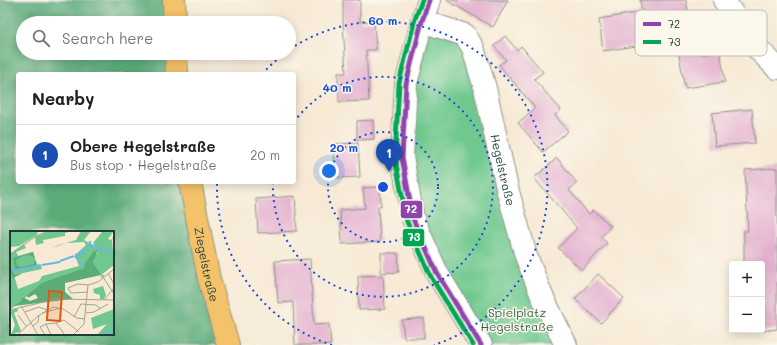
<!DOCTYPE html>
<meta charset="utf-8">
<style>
:root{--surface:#fff;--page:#f6f6f6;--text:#222;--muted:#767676;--line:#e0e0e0;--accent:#ea580c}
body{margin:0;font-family:Mali,sans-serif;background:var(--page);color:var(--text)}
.controls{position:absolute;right:12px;bottom:12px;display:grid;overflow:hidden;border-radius:4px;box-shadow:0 2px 10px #0003}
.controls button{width:36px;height:36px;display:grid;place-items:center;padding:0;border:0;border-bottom:1px solid var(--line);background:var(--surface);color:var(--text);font:20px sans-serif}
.you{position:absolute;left:329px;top:171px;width:14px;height:14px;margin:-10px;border:3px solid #fff;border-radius:50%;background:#1a73e8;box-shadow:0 0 0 6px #1a73e833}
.badge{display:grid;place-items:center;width:26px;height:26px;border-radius:50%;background:var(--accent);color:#fff;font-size:13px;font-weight:700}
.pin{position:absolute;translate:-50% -33px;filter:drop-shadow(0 1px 2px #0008)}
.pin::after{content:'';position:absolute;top:21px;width:14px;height:12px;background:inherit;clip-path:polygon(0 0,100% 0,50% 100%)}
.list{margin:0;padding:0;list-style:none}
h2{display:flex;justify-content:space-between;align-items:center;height:52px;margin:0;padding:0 16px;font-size:17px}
h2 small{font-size:13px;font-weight:400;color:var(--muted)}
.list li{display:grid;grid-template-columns:26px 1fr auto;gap:12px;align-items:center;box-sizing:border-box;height:60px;padding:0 16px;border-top:1px solid var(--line)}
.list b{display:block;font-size:15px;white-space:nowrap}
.list p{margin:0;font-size:13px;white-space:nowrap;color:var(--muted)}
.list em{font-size:13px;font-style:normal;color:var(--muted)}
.icon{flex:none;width:22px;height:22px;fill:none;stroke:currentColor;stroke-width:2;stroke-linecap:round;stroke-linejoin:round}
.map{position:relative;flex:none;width:777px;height:345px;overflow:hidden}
.search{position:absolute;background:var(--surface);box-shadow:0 2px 10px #0003;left:16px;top:16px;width:280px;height:44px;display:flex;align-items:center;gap:10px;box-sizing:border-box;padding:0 14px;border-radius:22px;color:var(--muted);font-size:15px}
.panel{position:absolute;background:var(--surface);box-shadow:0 2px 10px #0003;left:16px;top:72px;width:280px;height:112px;border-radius:4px}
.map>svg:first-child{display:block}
</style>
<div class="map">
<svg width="777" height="345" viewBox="0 0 777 345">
<rect width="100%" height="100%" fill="#fbf7ec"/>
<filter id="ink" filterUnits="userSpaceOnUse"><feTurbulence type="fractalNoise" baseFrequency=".025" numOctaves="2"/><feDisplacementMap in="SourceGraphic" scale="8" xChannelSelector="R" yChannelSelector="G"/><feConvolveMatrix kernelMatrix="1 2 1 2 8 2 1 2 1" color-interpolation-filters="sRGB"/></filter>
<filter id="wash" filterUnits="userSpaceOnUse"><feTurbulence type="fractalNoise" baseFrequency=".012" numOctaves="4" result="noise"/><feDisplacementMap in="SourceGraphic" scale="16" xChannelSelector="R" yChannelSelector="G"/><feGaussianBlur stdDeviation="0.9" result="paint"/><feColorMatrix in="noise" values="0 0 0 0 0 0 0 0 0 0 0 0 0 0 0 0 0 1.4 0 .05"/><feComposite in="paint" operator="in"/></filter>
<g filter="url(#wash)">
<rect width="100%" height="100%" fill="#f7e9d4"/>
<!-- green -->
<polygon fill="#70c88f" stroke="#488262" points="422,21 465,35 507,188 566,345 481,345 437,273 402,156"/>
<!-- forest -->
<path fill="#5cac7a" stroke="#3e7457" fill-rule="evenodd" d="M0 0H164L165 23H23V53H167L168 74H18V182H179L195 254 219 345H0ZM11 232H113V334H11Z"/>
<g id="blocks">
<!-- building -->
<g fill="#e4b2d0">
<polygon points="343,0 360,0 360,22 374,21 376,50 366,50 369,101 339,102 338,73 346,73 343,23"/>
<polygon points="446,0 508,0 493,27"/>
<polygon points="640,0 686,0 691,26 696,25 701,54 720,51 725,82 685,88 674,27 635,34 636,46 603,51 599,19 642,12"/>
<polygon points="505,36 517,50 521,46 543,72 534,79 561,110 555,115 568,131 543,152 518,123 535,108 499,65 506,60 494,46"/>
<polygon points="752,109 755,143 715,146 712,113"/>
<polygon points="373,120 374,139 357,140 357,121"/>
<polygon points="358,143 360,177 335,178 334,144"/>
<polygon points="557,158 577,183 569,190 589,214 593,210 611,226 601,237 607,243 582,270 558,248 577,228 534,178"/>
<polygon points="777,168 777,329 762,331 762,264 744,264 744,231 748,231 745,170"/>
<polygon points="380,187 381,206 378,206 380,242 342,244 340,210 365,208 363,188"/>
<polygon points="295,196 297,231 258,233 256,199"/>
<polygon points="381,253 398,253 399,272 381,273"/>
<polygon points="310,259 314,325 329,324 331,345 295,345 293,302 278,303 275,261"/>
<polygon points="598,274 624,298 601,323 575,299"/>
<polygon points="383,275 385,309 359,310 358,276"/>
<polygon points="424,318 424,338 404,338 402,320"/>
</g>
</g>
</g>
<g filter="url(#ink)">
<use href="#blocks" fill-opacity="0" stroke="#8b9384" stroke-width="1"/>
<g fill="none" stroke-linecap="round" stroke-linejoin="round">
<defs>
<g id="minor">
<polyline points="429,0 422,21 406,84 402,157 413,219 437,273 481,345"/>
<polyline points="724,0 749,40 777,68"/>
<path id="s1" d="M422 21 465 35 473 48 485 88 507 188 526 256 542 296 566 345"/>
</g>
<g id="major">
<polyline points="174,0 175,23"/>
<polyline points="176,53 177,74"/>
<path id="s2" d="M190 182 209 279 228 345"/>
</g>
</defs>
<!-- minor casing -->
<use href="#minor" stroke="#8b9384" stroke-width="24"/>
<!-- major casing -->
<use href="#major" stroke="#8b9384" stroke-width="24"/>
<!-- minor -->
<use href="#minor" stroke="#fff" stroke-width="22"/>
<!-- major -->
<use href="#major" stroke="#f3c26a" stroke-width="22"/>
<defs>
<polyline id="bus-1" points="429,0 422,21 406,84 402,157 413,219 437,273 481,345"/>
<polyline id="bus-2" points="422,0 415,19 399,83 395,158 407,222 431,277 473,345"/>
</defs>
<!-- bus-1 casing -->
<use href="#bus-1" stroke="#fbf7ec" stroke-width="8"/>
<!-- bus-2 casing -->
<use href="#bus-2" stroke="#fbf7ec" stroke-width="8"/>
<!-- bus-1 -->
<use href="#bus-1" stroke="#8e44ad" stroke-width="5"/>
<!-- bus-2 -->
<use href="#bus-2" stroke="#00a651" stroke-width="5"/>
</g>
</g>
<!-- distance rings -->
<g fill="none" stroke="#1d4ed8" stroke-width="2" stroke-dasharray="2 4">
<circle cx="383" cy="187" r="55"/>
<path d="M294 122A110 110 0 1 1 273 182"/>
<path d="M332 345A166 166 0 0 1 217 183M262 74A166 166 0 0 1 284 54M290 49A166 166 0 1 1 434 345"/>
</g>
<g text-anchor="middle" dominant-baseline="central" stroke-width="3" stroke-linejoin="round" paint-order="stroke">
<!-- street labels -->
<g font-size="12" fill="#1f3d34" stroke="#fbf7ec">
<text stroke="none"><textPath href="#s1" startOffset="186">Hegelstraße</textPath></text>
<text stroke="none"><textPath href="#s2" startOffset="84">Ziegelstraße</textPath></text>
</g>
<!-- park labels -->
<g font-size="12" fill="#33604b" stroke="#fbf7ec">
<text x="517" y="312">Spielplatz<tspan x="517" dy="14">Hegelstraße</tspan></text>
</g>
</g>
<!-- overview -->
<g transform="translate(10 231)">
<rect width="104" height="104" fill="#f7e9d4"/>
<path d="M0 0H28L27 4 9 15 0 16ZM39 0H62L55 2V5L33 9 34 12 26 14 25 6ZM71 0H81L74 9 86 16 83 12 92 1 104 0 98 8 101 9 104 5 102 9 104 34 91 44H95L92 47 83 31 84 24 88 22 86 19 75 37 33 51 15 67 11 65 13 69 1 78 0 23 14 13 16 17 6 21 8 25 23 21 27 34 4 39 31 34 32 38 4 44 8 58 29 50 32 45 69 35 65 24 76 14 74 11 56 12 48 15 42 16 66 9ZM93 55 96 64 94 68H90V64L84 62 83 58ZM7 77 8 80 4 82 11 100 1 104 5 94 0 80ZM104 78V104H83L88 103 97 93 83 98 81 87Z" fill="#70c88f"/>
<path d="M88 19 83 31 91 44 55 52V61L63 68 4 75 12 69 11 65 20 70 28 67 25 63 18 67 17 64 33 51 74 37 75 32 84 20ZM23 21 25 27 19 24 13 25 6 29 7 34 11 36 24 33 25 28 27 34H31L3 39 4 44 13 42 3 47 0 39 5 38 3 27Z" fill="#5cac7a"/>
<path fill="none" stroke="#67b9e3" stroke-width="2" d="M79 13 95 20H104M65 24 73 23 72 20 77 19 76 16 80 14V10M65 25 74 37M50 30 64 25M32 34 50 31M2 40 31 34M94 104 104 97"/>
<path fill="none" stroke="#a1a494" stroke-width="1" d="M0 23 28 4 38 0M98 42 104 53M93 46 104 63M78 61 61 62 58 57 68 53 78 54M94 69 104 57M11 75 28 104M0 79 46 68 104 69M15 81 29 76 37 79M32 82 51 77M76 82 84 81 98 73M8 84 16 95M64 86 71 73 86 74 91 78M46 92 54 89 69 101M46 92 55 104M23 95 28 91 29 84M7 104 28 85 43 76 53 78 67 87 75 88M35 104 30 96 36 93M41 104 36 93 46 92M63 104 74 93 78 54 88 51 104 38"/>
<path fill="#de580e" fill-opacity="0.15" stroke="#de580e" stroke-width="2" d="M39 60 52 61 50 90 37 89Z"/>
<rect width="104" height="104" fill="none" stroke="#1f3d34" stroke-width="2"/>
</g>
<!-- legend -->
<rect x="635" y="10" width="132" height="46" rx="6" fill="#fbf7ec" stroke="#b9bfb5" stroke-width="1"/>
<rect x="643" y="22" width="18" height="4" fill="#8e44ad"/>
<rect x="643" y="40" width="18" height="4" fill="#00a651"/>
<g font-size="11" fill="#1f3d34">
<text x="668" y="28">72</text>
<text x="668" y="46">73</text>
</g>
<circle cx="383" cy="187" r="6" fill="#1d4ed8" stroke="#fbf7ec" stroke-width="2"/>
<g font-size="12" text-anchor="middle" font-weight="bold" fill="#1d4ed8" stroke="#fbf7ec" stroke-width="3" stroke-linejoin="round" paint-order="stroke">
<text x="383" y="25">60 m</text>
<text x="337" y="92">40 m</text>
<text x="344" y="152">20 m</text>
</g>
<g stroke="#fbf7ec" stroke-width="1.5">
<rect x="400" y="200" width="23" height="19" rx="4" fill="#8e44ad"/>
<rect x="402" y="228" width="23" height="19" rx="4" fill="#00a651"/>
</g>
<g font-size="11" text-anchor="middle" font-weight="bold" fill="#fff">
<text x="411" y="213">72</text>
<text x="414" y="241">73</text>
</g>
</svg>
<div class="controls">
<button>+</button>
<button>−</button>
</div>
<div class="you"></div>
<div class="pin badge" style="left:389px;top:172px;background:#1a4fb4">1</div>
<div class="search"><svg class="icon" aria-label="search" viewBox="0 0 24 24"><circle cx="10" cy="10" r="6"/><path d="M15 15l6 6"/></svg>Search here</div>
<section class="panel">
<h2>Nearby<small></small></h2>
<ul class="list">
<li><span class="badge" style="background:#1a4fb4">1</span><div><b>Obere Hegelstraße</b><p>Bus stop · Hegelstraße</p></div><em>20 m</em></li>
</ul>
</section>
</div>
